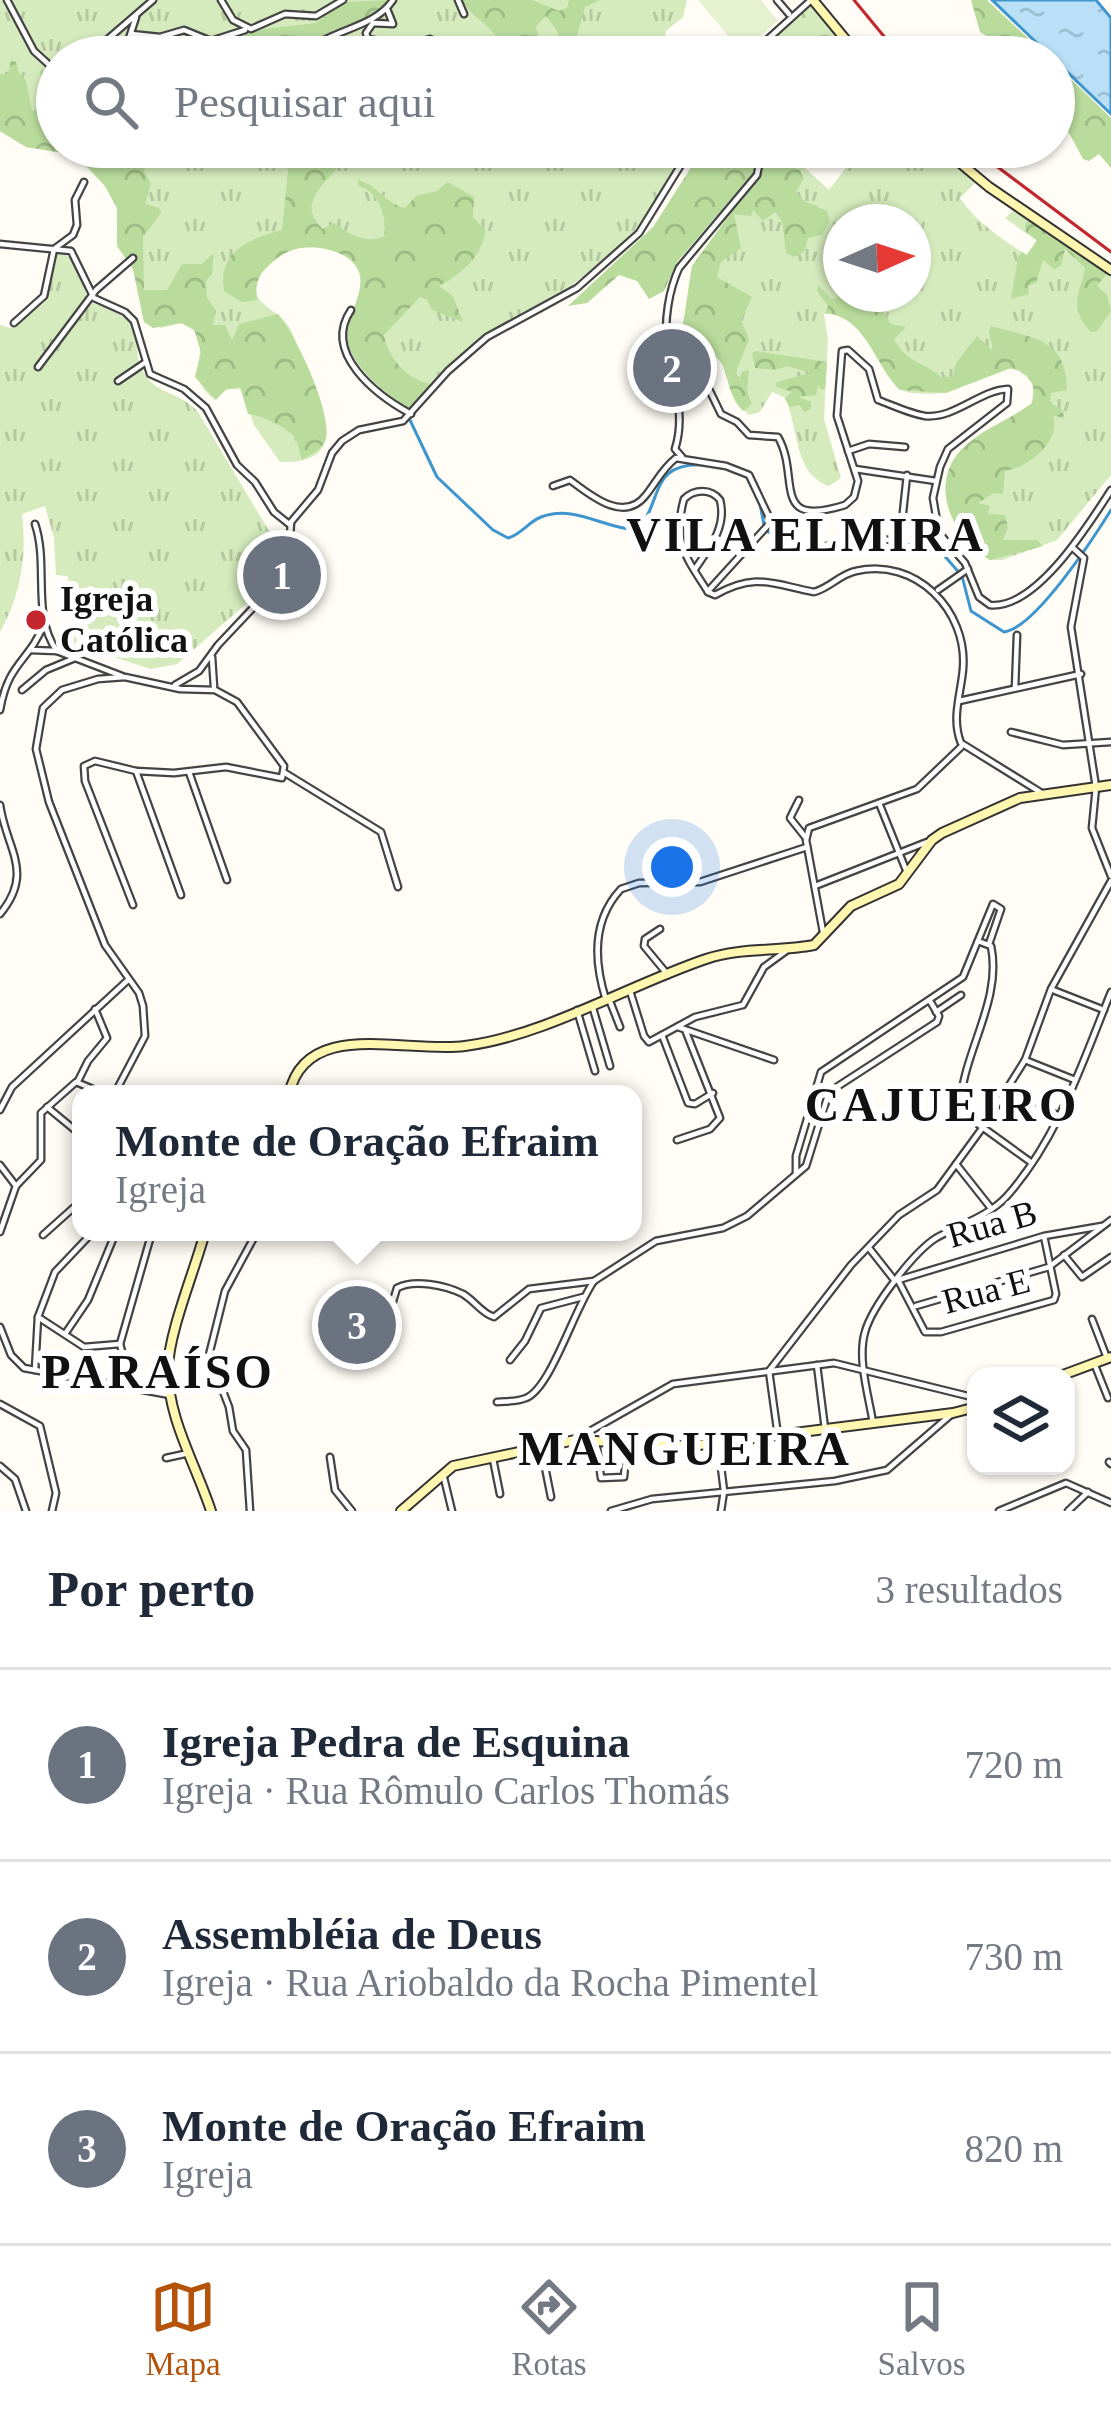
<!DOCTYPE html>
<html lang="pt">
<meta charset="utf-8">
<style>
:root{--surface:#fff;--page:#f2f2f3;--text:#1f2937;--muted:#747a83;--line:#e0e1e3;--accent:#b45309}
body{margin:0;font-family:"Times New Roman",serif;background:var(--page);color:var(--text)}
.controls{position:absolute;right:36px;bottom:36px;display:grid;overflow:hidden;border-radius:24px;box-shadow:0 3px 9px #0004}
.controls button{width:108px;height:108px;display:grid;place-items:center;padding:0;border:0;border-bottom:3px solid var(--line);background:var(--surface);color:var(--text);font:60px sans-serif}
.compass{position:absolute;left:823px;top:204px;width:108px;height:108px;border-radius:50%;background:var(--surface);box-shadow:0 3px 9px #0004;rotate:87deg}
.you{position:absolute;left:672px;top:867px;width:42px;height:42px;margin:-30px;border:9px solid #fff;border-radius:50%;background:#1a73e8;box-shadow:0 0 0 18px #1a73e833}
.badge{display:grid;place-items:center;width:78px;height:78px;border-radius:50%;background:var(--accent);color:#fff;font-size:39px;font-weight:700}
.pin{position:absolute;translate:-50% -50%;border:6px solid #fff;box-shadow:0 3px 12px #0006}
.popup{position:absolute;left:72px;top:1085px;width:570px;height:156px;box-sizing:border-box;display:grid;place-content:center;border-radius:24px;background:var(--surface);filter:drop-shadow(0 3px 9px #0005);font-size:39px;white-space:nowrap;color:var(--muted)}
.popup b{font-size:45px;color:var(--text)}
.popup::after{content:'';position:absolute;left:50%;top:100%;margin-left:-24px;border:24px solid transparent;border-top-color:var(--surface)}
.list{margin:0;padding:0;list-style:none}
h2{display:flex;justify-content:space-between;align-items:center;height:156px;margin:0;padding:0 48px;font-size:51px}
h2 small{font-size:39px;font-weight:400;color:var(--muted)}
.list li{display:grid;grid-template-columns:78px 1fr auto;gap:36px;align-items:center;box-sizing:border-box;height:192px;padding:0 48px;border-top:3px solid var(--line)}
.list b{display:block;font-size:45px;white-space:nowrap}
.list p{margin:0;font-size:39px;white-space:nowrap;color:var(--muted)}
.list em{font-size:39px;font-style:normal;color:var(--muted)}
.icon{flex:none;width:66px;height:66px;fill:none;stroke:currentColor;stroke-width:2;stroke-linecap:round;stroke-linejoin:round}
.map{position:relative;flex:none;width:1111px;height:1511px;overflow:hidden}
.search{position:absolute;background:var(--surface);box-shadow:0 3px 9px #0004;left:36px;right:36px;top:36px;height:132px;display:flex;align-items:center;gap:30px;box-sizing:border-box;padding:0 42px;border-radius:66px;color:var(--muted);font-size:45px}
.sheet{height:732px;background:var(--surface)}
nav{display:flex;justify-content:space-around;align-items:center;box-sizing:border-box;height:168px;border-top:3px solid var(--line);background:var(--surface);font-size:33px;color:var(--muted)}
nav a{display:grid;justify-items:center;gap:6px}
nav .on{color:var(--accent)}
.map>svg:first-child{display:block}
</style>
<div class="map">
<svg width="1111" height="1511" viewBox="0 0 1111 1511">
<defs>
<pattern id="grass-tufts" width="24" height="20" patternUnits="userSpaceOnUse" patternTransform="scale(3)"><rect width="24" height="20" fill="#d5ebbd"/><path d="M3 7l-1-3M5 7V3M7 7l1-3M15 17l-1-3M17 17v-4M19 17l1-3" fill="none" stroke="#b6c8a1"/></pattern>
<pattern id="forest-crowns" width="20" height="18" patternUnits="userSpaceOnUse" patternTransform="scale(3)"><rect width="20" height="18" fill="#b9dc9c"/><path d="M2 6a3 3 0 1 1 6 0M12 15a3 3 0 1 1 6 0" fill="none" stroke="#9ebc85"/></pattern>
<pattern id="park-crowns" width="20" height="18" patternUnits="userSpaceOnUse" patternTransform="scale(3)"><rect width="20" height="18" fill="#d5ebbd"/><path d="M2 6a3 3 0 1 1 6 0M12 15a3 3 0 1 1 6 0" fill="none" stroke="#b6c8a1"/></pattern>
<pattern id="water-ripples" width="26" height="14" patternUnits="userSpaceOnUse" patternTransform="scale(3)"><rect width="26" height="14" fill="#b9e0f7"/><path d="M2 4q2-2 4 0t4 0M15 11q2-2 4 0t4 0" fill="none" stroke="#9ebfd3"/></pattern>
</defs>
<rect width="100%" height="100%" fill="#fffdf5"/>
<!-- grass -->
<g fill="url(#grass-tufts)" fill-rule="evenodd">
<path d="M0 0H687L683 17 666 31 661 57H57V147H691L632 237 557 297 490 331 446 369 415 406C389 399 346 364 348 333 350 313 363 298 360 277 355 249 310 241 287 252 276 258 267 268 258 276L255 294C263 307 280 313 289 327 296 338 298 352 303 363 321 400 355 465 280 462L254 425 242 389H227L215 400C184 375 206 366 198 333L181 323 161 328 144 322 133 269 117 246V208L105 186 76 155 26 147 0 131Z"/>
<path d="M755 147H782L829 190 862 147H931L976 182 960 198C977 223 1001 238 1026 255L1037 241 1005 218 1015 209 1111 274V475L1057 540 1002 560H990C954 539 926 485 962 449 983 429 1010 420 1032 403L1033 385C1012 350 978 382 950 391 938 395 924 394 912 393 877 388 872 312 824 314L828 339 824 419 841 478 829 486C792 473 800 426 784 397L772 392 760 412 749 415 736 403 720 359 688 344 683 325 692 266 758 178 763 161ZM841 222H913V294H841Z"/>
<path d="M56 254C79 253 81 278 87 297L43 354 50 357 92 303C166 328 119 346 150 381 162 394 184 395 198 412L275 541V570L261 591 177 664 150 669 73 643 68 576 56 575 54 538 45 506 22 514C27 556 21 595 0 632V325L10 328 44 303Z"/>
</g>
<!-- forest -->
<g fill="url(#forest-crowns)">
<path d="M390 0C365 29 322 25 298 57H134L133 41 161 42 185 33 206 45 264 29 316 23 344 2Z"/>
<path d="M462 0H532L559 11 567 8 569 0H600L585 7 571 57H565L557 31 546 16 536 26 544 57H500C504 28 473 22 462 0Z"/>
<polygon points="971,0 987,0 1048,57 1005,57 993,40 980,32"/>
<path d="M11 60 16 62 18 71 26 81 32 111 47 105 40 72 42 69 50 72 57 86V147L148 148 144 171 151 184 145 204 159 208 161 213 143 237 144 290H167L182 264H202L214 253 212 274 206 281 207 297 216 311 213 325H225L232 340 239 324 278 314C295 333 335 417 325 441 321 450 310 455 302 460 301 457 297 441 296 439 289 428 260 415 248 414L240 387 225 390 216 400 195 377 201 352 194 329 181 323 153 328 144 322 133 269 117 246V208L105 186 76 155 26 147 0 131V74H8Z"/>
<polygon points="1054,63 1111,118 1111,168 1099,154 1089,161 1083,159 1054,105"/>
<path d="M284 147H348C345 175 288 197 323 229L334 223C349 234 367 245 384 236 387 216 379 191 358 186V180C377 184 384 203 405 208L416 196 437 191 447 182 474 197 473 217 485 230C484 255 460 275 439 286L453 296 463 322 432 310 427 300 420 297 384 335C388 358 408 381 432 384L411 409C388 396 354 370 348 342 342 312 387 271 336 252 323 247 303 245 290 251 269 260 251 278 258 300L242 302 224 291C217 251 251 238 282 230L288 172Z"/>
<polygon points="704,147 748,148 754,157 755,171 677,262 664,291 649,299 637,281 619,275 587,303 568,306 653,227"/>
<path d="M755 147H761L769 159 800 170 803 179 796 193 804 201 827 211 830 220 822 235 808 238 804 252 794 257 786 253 782 221 775 212 763 221 753 210 751 216 734 214 741 248 721 262 717 277 752 297 741 320 749 339 735 374 741 378 745 370 749 371 747 391 752 404 743 411C715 379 743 361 688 344L683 325 692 266 762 170V157Z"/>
<path d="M1030 219 1108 272 1097 286 1107 295 1111 311 1097 331 1091 332C1067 306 1080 295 1085 268L1065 249 1061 266 1054 269 1043 260 1036 283 1028 286 1029 294 1011 299 1018 257 1022 252 1027 255 1037 240 1026 232 1025 224Z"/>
<path d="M818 285 832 299 845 294H873L872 305 880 306 891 324 906 327 894 339C907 364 924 361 942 378L953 376 956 363 977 336 994 352 989 333 991 326C1035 339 1066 337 1067 390L1051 393 1050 402 1062 410 1065 419 1053 415C1061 442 1029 467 1005 471L1003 494 994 493 978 503 990 506 988 514 1005 515 1008 527 1003 540H1037L1043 546 990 560C954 539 927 485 962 449 983 428 1010 420 1032 403 1038 385 1028 371 1011 368L946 393 900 390C876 367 866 316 825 313L828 306 817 291Z"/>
<polygon points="756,351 827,362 825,389 820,389 818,385 816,395 798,397 811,402 811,409 804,412 800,405 790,407 785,398 792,392 775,386 777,382 810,373 787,366 775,370 755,368 752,353"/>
</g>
<!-- park -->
<polygon fill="url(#park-crowns)" points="810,5 854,57 751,57"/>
<!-- pitch -->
<polygon fill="#e6f2cf" points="698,0 761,0 778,21 742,52"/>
<!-- water -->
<polygon fill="url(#water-ripples)" stroke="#3f96cf" stroke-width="3" points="992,0 1096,0 1111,18 1111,114"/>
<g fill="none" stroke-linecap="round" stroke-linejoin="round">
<!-- stream -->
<g stroke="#3f96cf" stroke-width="3">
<path d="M409 418 437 477 493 530 508 538C522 534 528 522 541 517 575 504 604 529 638 530 663 501 649 462 704 465"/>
<path d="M760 504 765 530 804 553 855 542 936 546 962 576 971 611 1004 632C1035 628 1093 539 1111 510"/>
</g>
<defs>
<g id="street">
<polyline points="7,0 34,51 57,72"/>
<polyline points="221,0 233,20 251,29 285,14 316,16 343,0"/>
<polyline points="458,0 464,14"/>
<polyline points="777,0 789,14"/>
<polyline points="387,9 393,24 373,23 366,33 368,39 406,46 430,39 433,57"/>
<polyline points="131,34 160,37 184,30 211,41 245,30"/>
<polyline points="87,57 153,0"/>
<polyline points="123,57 136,17"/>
<path d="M302 57C327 28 372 31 393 0"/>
<polyline points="748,57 810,1"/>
<polyline points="356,147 358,152"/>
<polyline points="0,244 71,251 94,298 125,312 134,321 150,374 184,389 206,408 237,465 255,482 274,512 289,524"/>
<path d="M351 310C322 353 376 395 411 414"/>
<polyline points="14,323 44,296 54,249 73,235 77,225 75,200 84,182"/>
<path d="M669 356 705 381 721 414 737 422 749 435 778 437C801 477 769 529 845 505L854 497 858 481 837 416 842 351 848 350 869 369 878 400C892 405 911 414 925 416 955 419 980 390 1008 389L1007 403 948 449 940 467 933 498 939 533 965 563 979 597 990 605C1036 610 1089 524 1111 490"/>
<polyline points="38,367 96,290 133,258"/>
<polyline points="118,381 146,362"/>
<polyline points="848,451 869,444 905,447"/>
<path d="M682 457 675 449C687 412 671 380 667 344 664 320 669 290 679 268L757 175 760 160 753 147"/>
<polyline points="855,469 936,481"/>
<path d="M553 486 570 480C590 495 624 524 646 495 657 481 662 469 676 458L726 466 749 475 777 534 794 547 810 551 850 539 900 540 907 475"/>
<path d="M35 524C49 565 31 615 57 651"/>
<polyline points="1073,548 1084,558 1071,627 1096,787 1092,828 1111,876"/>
<path d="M695 569C710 547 727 527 720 500 711 488 694 489 684 499 672 542 686 557 708 592"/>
<polyline points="709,590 770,523"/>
<polyline points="938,590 968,569"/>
<path d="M708 592 715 595C756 572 772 584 814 592 830 588 840 574 856 571 915 557 968 610 963 669 961 694 951 718 961 743L1040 792"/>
<polyline points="30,650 57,651 122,676"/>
<polyline points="212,657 214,687"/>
<polyline points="175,685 199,671 218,645 283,576 288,566 291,522 318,490 332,453 342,441 359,430 403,421 448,371 487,337 577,288 639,233 692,147"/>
<polyline points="1015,688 1017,635"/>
<polyline points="22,690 46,670 75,658"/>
<polyline points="959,701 1081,674"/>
<path d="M0 710C8 662 29 662 44 624"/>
<polyline points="1011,732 1063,745 1111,742"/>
<polyline points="136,771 181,895"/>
<polyline points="189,772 227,880"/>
<polyline points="285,773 381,832 398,887"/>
<polyline points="799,800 790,818 806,838"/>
<polyline points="879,803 906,870"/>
<path d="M0 805C6 849 35 872 0 914"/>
<polyline points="815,886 927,842"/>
<polyline points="660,929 645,939 644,946 668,975"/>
<polyline points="823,932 806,840 809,828 917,789 961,747"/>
<path d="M978 941 991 946C1003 1002 960 1056 960 1111L1032 1163"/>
<polyline points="1053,990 1104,1010"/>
<polyline points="630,991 644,1036 649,1042 695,1017 743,1005 764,967 786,951"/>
<polyline points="609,999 620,1027"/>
<path d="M606 1000C594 962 592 920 621 889L639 883 700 882 807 847"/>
<polyline points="592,1005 610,1066"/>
<polyline points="577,1010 595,1071"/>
<polyline points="936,1012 961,995"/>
<polyline points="678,1027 774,1060"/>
<polyline points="662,1035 688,1103 695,1104 713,1093"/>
<polyline points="1025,1060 1075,1080"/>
<polyline points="78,1081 88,1061 107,1038 95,1009"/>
<polyline points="1013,1087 1058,1116"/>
<polyline points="110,1094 117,1089 145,1036 143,1006 139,993 105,945 49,802 36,749 43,708 62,690 98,679 125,677 180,689 215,690 237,702 284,766 282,778 226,767 174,773 136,771 95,761 84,766 85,781 133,905"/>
<polyline points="47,1107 81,1135"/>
<polyline points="0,1110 12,1087 128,980"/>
<polyline points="677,1140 710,1129 720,1118 686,1032"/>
<polyline points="956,1164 990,1207"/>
<polyline points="0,1165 16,1186"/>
<polyline points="796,1174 796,1156 821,1072 963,977 993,904 1001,909 989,944"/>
<polyline points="0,1232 16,1186 41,1160 41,1113 76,1082 105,1094"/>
<polyline points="93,1232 55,1272 38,1317 84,1347 120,1344"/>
<polyline points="43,1235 81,1201"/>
<polyline points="1044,1236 1056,1294 1054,1300 941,1332 925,1332 898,1280 1044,1236 1102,1226"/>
<polyline points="869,1248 895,1281"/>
<polyline points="1064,1255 1082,1277 1111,1257"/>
<polyline points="916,1306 1049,1267 1111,1220"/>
<polyline points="1092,1319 1107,1358"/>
<polygon points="348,1325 351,1328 348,1331 345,1327"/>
<polyline points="0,1327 11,1355 24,1368 170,1395"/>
<path d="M351 1329 378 1325 390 1311 397 1288C414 1279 445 1285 463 1294 475 1301 481 1313 494 1317L529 1289 594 1281 656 1241 723 1228 747 1216 806 1166 829 1092 937 1022 939 1016 930 1001"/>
<polyline points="65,1334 88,1300 116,1232"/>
<polyline points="510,1360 525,1341 541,1308 583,1297"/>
<polyline points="1094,1363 1108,1398"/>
<polyline points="817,1365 825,1429"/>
<polyline points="35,1370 38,1317"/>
<polyline points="131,1386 120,1344 152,1232"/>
<path d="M497 1402C506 1401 517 1402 526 1398 551 1388 574 1309 594 1281"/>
<polyline points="0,1404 40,1426 56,1493 52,1511"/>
<path d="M873 1423C869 1397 857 1359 865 1332 872 1306 914 1252 936 1238 959 1225 989 1216 1007 1196 1058 1139 1083 1061 1111 992"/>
<polyline points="834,1428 837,1453"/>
<polyline points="778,1436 769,1371 851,1265 899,1215 937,1190 983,1127 1025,1060 1051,989 1111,881"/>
<polyline points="576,1439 673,1384 834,1363 976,1398"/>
<polyline points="596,1441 601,1478 624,1477 625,1466"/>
<polyline points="718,1443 724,1491 721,1511"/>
<polyline points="541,1447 551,1497"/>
<polyline points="330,1457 335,1490 352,1511"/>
<polyline points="166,1458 189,1453"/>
<polyline points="493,1459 500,1494"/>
<polyline points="1109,1462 1111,1464"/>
<polyline points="0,1466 15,1479 26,1511"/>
<polyline points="444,1478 452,1511"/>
<polyline points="250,1511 246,1450 233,1431 229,1407 209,1355 225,1291 257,1232"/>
<polyline points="611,1511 652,1499 835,1481 887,1470 953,1413"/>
<polyline points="999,1511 1066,1483 1111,1503"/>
<polyline points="1068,1511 1088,1492"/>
</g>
<g id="secondary">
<polyline points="813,0 860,57"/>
<polyline points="941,147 989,187 1111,270"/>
<path d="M289 1094C306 1017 406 1054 465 1046 544 1036 629 985 706 959 741 947 778 952 814 945L851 906 899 884 932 840 942 833 1020 798 1111 785"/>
<path d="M205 1232C195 1270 169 1331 168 1368 167 1417 196 1465 211 1511"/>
<polyline points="1060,1376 1111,1357"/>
<polyline points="401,1511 453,1466 575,1440 691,1446 953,1413 976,1407"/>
</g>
</defs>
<!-- street casing -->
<use href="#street" stroke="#444" stroke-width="9"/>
<!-- secondary casing -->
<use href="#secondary" stroke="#333" stroke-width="12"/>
<!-- street -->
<use href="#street" stroke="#fff" stroke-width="4.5"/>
<!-- secondary -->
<use href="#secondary" stroke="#fff6b0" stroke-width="8"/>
<!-- rail -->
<g stroke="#c4262e" stroke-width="3">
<polyline points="854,0 901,57"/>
<polyline points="971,147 1111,252"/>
</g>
</g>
<!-- markers -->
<circle fill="#c4262e" stroke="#fff" stroke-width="4.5" cx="36" cy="620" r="12"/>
<g text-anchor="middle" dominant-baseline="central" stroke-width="12" stroke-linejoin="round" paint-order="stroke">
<!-- poi labels -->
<g font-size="36" font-weight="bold" fill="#111" stroke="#fff" text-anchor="start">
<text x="60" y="599">Igreja<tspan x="60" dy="41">Católica</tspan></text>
</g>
<!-- street labels -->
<g font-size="36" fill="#111" stroke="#fff">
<text transform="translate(992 1224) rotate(-16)">Rua B</text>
<text transform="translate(986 1291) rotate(-15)">Rua E</text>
</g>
<!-- district labels -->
<g font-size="48" font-weight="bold" letter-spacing="3" fill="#111" stroke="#fff">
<text x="806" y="534">VILA ELMIRA</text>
<text x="942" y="1104">CAJUEIRO</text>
<text x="158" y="1371">PARAÍSO</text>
<text x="685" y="1448">MANGUEIRA</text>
</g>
</g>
</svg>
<div class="controls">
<button><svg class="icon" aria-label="layers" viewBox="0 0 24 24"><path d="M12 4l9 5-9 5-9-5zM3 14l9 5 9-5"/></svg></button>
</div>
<svg class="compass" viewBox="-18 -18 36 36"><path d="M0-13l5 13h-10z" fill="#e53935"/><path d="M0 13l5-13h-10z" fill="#747a83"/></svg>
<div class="you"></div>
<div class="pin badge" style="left:282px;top:575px;background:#6b7280">1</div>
<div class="pin badge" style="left:672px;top:368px;background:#6b7280">2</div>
<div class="pin badge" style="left:357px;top:1325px;background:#6b7280">3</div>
<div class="popup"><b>Monte de Oração Efraim</b>Igreja</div>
<div class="search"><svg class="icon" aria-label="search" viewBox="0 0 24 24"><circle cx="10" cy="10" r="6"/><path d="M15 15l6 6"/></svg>Pesquisar aqui</div>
</div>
<section class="sheet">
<h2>Por perto<small>3 resultados</small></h2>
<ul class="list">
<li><span class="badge" style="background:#6b7280">1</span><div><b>Igreja Pedra de Esquina</b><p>Igreja · Rua Rômulo Carlos Thomás</p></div><em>720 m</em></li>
<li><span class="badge" style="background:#6b7280">2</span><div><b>Assembléia de Deus</b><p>Igreja · Rua Ariobaldo da Rocha Pimentel</p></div><em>730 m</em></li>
<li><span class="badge" style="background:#6b7280">3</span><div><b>Monte de Oração Efraim</b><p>Igreja</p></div><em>820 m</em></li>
</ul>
</section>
<nav>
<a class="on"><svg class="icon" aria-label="map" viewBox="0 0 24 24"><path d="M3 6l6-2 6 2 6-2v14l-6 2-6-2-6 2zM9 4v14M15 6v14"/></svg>Mapa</a>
<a><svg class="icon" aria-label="directions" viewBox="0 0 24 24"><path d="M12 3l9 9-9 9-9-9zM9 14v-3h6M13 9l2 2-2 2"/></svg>Rotas</a>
<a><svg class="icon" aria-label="saved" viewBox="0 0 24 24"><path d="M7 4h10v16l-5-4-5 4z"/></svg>Salvos</a>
</nav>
